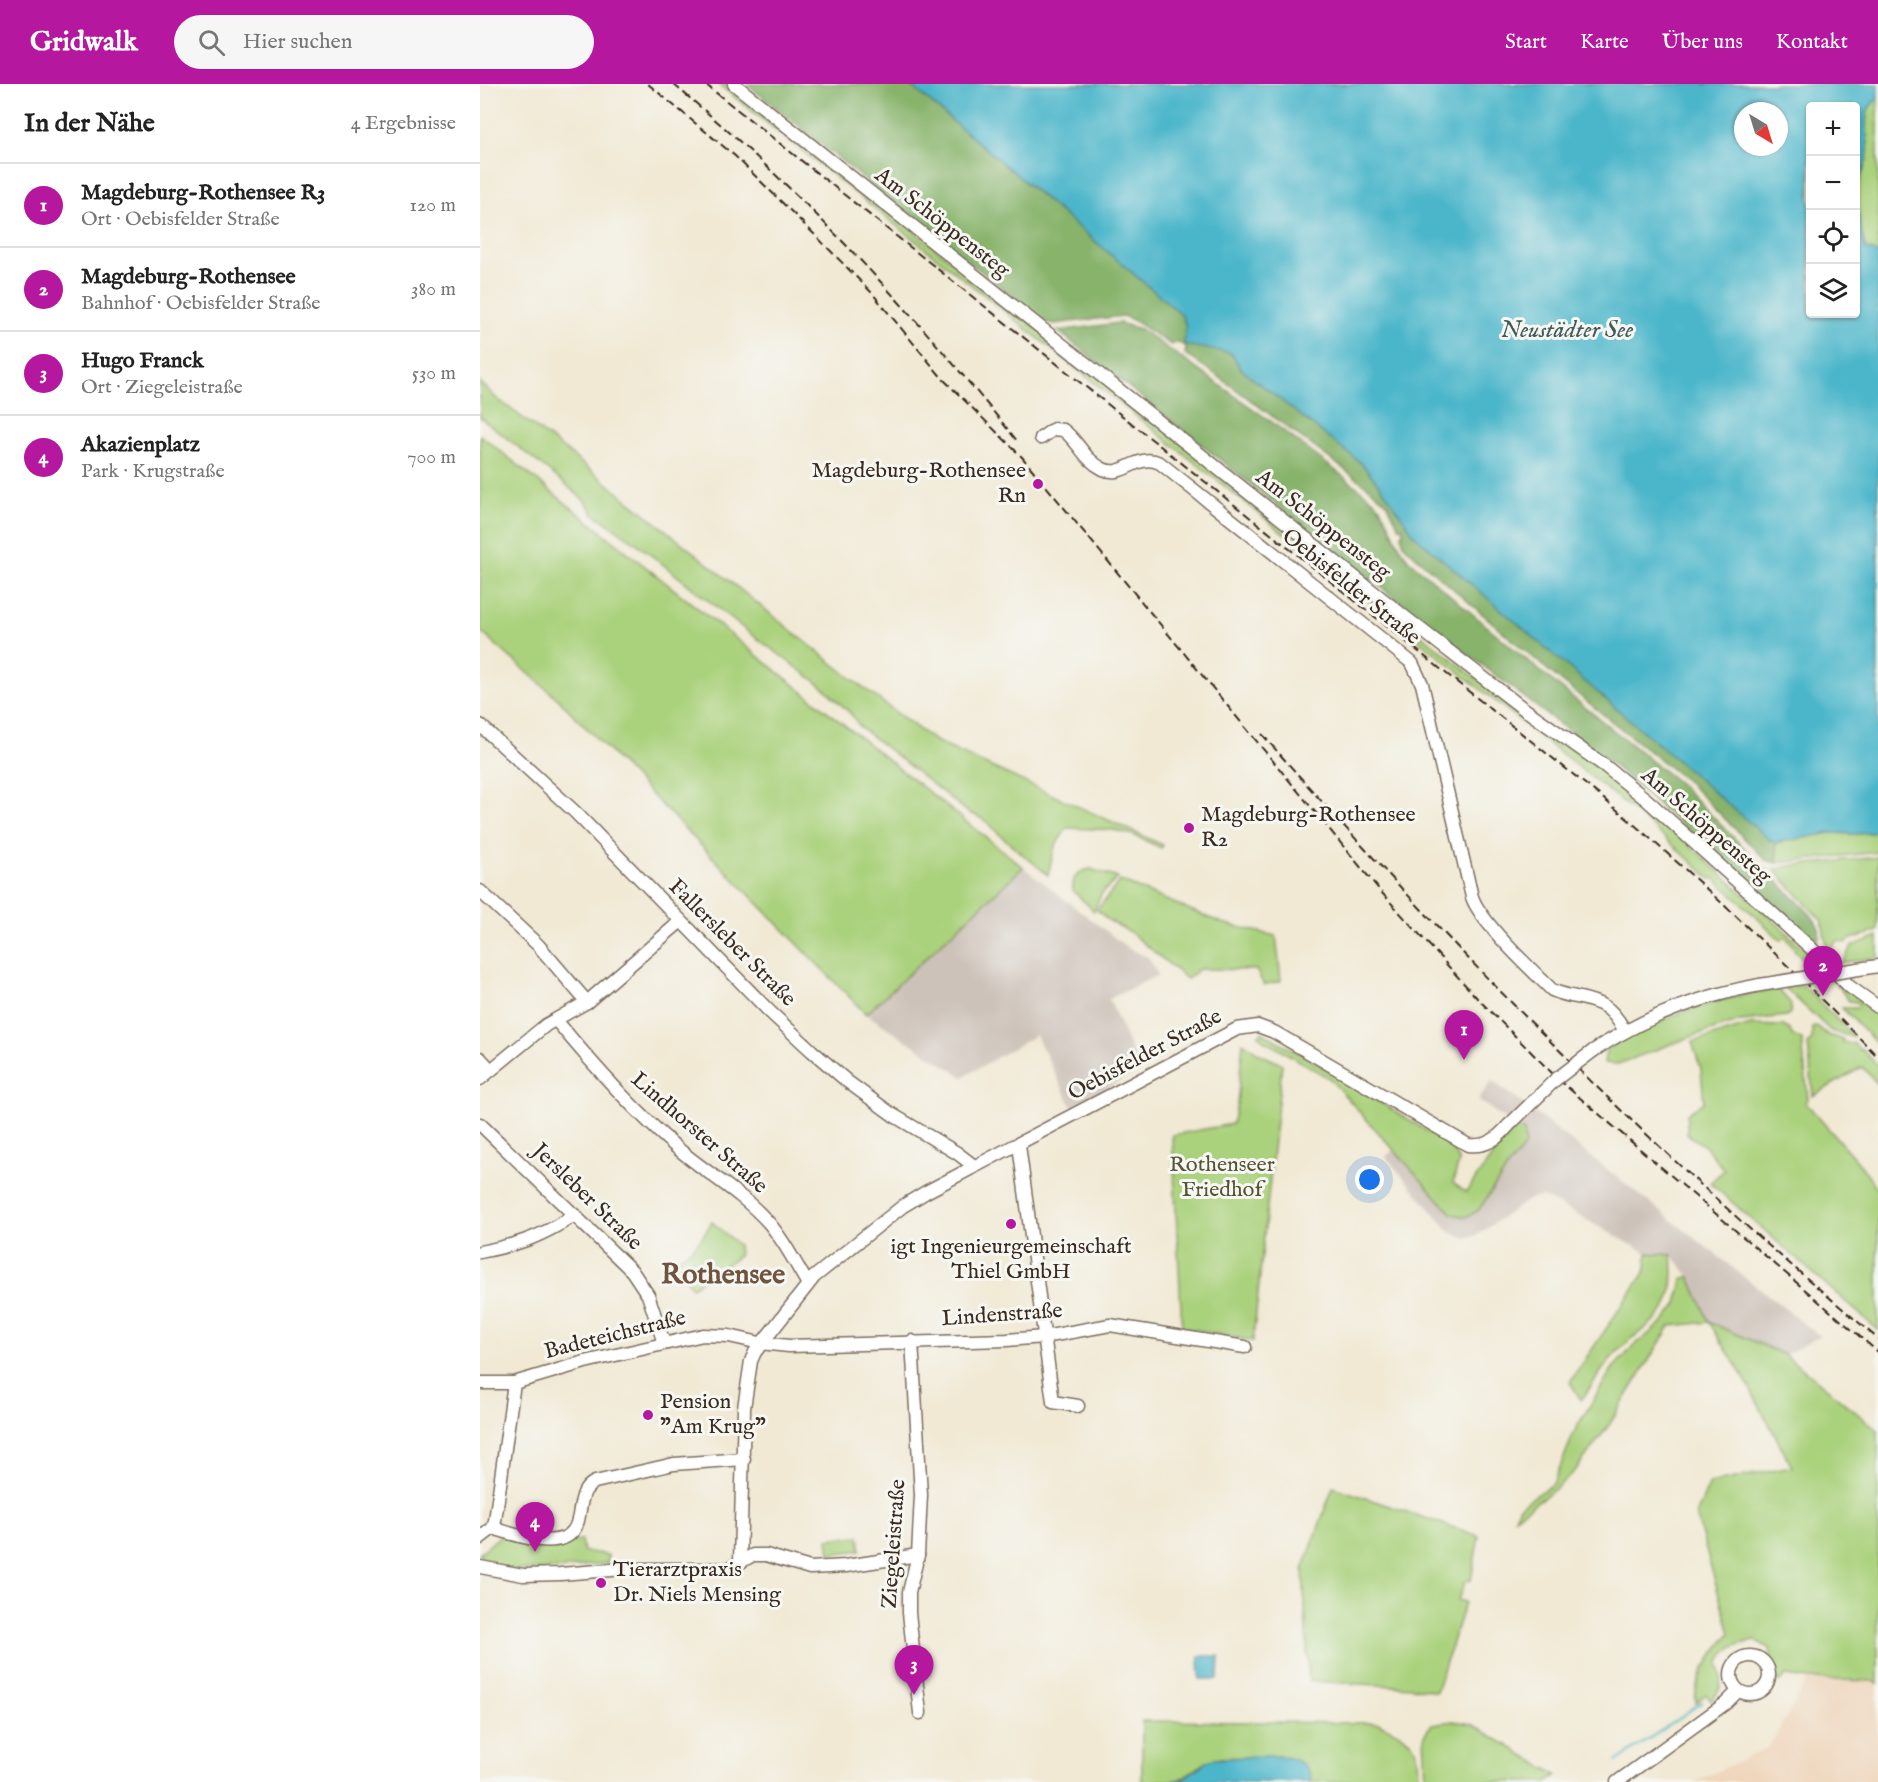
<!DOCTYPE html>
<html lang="de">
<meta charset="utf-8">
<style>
:root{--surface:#fff;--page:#f6f6f6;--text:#222;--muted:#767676;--line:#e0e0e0;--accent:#b5179e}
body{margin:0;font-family:"IM FELL English",serif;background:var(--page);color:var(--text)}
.controls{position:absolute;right:18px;top:18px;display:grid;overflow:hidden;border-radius:6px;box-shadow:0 2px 4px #0004}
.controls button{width:54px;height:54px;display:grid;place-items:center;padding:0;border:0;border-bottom:2px solid var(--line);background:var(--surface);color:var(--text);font:30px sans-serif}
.compass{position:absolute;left:1254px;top:18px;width:54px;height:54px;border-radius:50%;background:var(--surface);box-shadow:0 2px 4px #0004;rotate:142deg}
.you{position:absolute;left:890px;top:1096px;width:21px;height:21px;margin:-15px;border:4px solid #fff;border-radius:50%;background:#1a73e8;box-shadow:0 0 0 9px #1a73e833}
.badge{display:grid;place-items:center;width:39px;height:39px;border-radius:50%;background:var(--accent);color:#fff;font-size:20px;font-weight:700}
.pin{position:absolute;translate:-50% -50px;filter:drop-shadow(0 2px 3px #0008)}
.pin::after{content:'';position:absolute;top:32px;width:21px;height:18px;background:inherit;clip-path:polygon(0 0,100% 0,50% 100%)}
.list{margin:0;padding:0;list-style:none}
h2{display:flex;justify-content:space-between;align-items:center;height:78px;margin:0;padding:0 24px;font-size:26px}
h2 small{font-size:20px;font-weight:400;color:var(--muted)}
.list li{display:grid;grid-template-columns:39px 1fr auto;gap:18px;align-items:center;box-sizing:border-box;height:84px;padding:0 24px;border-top:2px solid var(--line)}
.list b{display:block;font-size:22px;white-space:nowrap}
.list p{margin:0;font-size:20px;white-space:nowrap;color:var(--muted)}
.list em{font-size:20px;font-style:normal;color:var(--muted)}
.icon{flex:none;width:33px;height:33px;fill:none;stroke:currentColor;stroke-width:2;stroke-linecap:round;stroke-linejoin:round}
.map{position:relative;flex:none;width:1398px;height:1698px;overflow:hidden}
header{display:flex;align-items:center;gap:36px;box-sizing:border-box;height:84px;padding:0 30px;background:var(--accent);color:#fff}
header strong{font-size:28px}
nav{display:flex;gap:33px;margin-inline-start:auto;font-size:21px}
.search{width:420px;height:54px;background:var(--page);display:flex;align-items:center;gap:15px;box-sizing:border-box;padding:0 21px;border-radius:33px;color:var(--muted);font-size:22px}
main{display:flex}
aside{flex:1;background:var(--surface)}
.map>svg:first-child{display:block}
</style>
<header>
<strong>Gridwalk</strong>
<div class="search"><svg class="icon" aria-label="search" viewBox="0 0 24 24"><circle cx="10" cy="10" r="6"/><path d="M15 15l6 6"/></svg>Hier suchen</div>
<nav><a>Start</a><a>Karte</a><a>Über uns</a><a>Kontakt</a></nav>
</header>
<main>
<aside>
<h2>In der Nähe<small>4 Ergebnisse</small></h2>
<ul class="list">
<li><span class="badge">1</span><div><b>Magdeburg-Rothensee R3</b><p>Ort · Oebisfelder Straße</p></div><em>120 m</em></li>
<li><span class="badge">2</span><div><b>Magdeburg-Rothensee</b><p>Bahnhof · Oebisfelder Straße</p></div><em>380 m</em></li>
<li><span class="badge">3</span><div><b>Hugo Franck</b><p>Ort · Ziegeleistraße</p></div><em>530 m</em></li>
<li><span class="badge">4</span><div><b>Akazienplatz</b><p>Park · Krugstraße</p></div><em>700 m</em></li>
</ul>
</aside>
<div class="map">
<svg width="1398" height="1698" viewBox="0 0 1398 1698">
<rect width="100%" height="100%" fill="#f6f6f2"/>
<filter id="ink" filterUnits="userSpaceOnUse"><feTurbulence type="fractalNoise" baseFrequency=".0167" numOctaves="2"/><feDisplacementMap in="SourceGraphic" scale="12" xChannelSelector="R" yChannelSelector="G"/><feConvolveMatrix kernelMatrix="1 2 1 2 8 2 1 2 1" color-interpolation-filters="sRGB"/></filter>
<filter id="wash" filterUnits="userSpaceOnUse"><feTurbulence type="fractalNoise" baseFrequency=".008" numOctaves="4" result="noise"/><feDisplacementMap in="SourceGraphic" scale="24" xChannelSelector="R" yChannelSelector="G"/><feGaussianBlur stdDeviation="1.35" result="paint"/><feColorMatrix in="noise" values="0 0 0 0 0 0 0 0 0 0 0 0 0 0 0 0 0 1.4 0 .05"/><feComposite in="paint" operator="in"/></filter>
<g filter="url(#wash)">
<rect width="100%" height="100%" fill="#f1e9d4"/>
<!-- built -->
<polygon fill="#efd6bc" points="1328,1595 1393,1597 1398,1600 1398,1698 1215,1698 1289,1663"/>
<!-- industrial -->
<g fill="#cdc2b9">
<polygon points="543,783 648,864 669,874 678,891 629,915 660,986 592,1023 556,951 483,993 386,930"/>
<polygon points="1012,997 1055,1029 1340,1252 1305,1271 1229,1238 1210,1193 1192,1171 1167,1169 1064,1113 1051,1114 997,1151 985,1154 970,1148 906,1073 913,1066 972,1130 1025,1087 1045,1062 1043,1048 998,1016"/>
</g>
<!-- green -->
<g fill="#aad17b" stroke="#727e4c" stroke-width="1.5">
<polygon points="238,0 249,0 1032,623 1069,651 1113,679 1167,723 1344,882 1332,884 1314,866 1315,864 1305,853 1301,856 1234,794 1231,795 1159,731 1106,689"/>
<path d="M1398 15V171L1391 166 1386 165C1382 150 1377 135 1376 119 1374 100 1388 85 1388 66 1388 52 1383 38 1389 24 1391 20 1394 17 1398 15Z"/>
<path d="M0 298 15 313 84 365 381 602 452 655 465 662 683 761 681 764 653 751 634 746 587 744 575 762 568 791C554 779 540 769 527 757 510 744 512 737 489 729L380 643 371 630 342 602 259 541 156 459 114 430 105 417 84 399 0 333Z"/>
<polygon points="0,351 543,783 386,930 78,615 0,547"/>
<polygon points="1398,748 1398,768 1297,779 1296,759 1350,749 1377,750"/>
<polygon points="1398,773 1398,847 1371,855 1365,859 1360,857 1356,858 1348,869 1342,837 1295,786 1308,782"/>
<path d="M611 785 638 794 622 809 614 827 593 807C592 793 597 787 611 785Z"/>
<polygon points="640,797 742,839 796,852 801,897 784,901 776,886 719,885 707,895 650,848 628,836 617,826"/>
<polygon points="1398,852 1398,873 1362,879 1372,862"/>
<polygon points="1354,896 1358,896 1391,925 1398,929 1398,961 1362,924 1376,924 1379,921 1377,918 1369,917"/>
<polygon points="1323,901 1373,952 1373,953 1351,947 1305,904"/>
<path d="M1298 905 1311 920 1310 929 1306 932 1261 937 1213 952 1138 980 1124 979 1126 966C1178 932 1237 914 1298 905Z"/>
<polygon points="1271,941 1303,942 1309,945 1313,952 1322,956 1328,1016 1325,1018 1382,1083 1398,1107 1398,1246 1230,1099 1244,1086 1226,1063 1207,1050 1207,1030 1224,1018 1221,985 1212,958"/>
<polygon points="1337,942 1348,951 1363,955 1362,958 1372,960 1373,959 1380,966 1382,965 1398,982 1398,1000 1382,983 1333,1012 1328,959 1332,956 1332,944"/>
<polygon points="782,948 860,993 971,1062 979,1077 973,1099 986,1108 1019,1063 1037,1043 1044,1048 1045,1062 1025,1087 998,1127 986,1133 972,1130 849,994 783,956 779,951"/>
<polygon points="763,958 780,970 802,980 773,1257 702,1243 692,1051 752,1040 757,1020"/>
<path d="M232 1138 258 1161 259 1172 212 1203 190 1176C211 1171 221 1156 232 1138Z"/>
<path d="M1167 1169 1192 1171C1198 1237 1173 1231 1134 1271 1122 1284 1112 1302 1101 1316L1090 1298 1166 1186Z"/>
<path d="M1210 1193 1229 1238 1305 1271 1398 1346V1600L1393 1597 1328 1595 1306 1592 1301 1597 1296 1598 1290 1565 1275 1556C1257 1561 1247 1562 1238 1580 1244 1595 1242 1606 1231 1617L1226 1610 1216 1619C1212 1594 1235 1568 1250 1549L1216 1431 1230 1399 1312 1383 1267 1299 1229 1238 1190 1242 1129 1341 1095 1387 1074 1406 1035 1433 1040 1422 1073 1400 1096 1344 1133 1284 1155 1261 1184 1237 1197 1220 1202 1196Z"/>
<polygon points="853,1403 999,1452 991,1496 985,1498 978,1516 985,1518 956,1608 933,1603 829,1597 823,1486"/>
<polygon points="21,1451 61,1460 101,1456 103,1467 128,1471 128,1479 80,1485 33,1486 0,1478 0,1469"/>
<polygon points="379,1452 381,1466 350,1470 348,1455"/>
<path d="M662 1637 898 1639C934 1657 939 1656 939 1698H831L830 1689 802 1672 740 1674 726 1678 697 1697 662 1698Z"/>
<polygon points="973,1637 992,1640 1077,1691 1067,1698 946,1698 944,1651 952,1640"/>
</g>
<!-- forest -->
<g fill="#87b36b" stroke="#616e44" stroke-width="1.5">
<polygon points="267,0 424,0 435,5 701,230 707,242 751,269 761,285 881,379 902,404 1296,759 1297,779 1286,776 1209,699 1070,588 943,479 924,461 921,450 923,449 922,443 919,443 907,419 891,405 735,290 705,270 706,263 698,258 691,261 653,236 643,232 573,240 566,238 400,108"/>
<path d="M639 239 660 245 792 338 894 416C911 434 913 459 930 477L1060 587 1199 699 1330 830C1337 839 1345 850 1334 860L1287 818 1269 797 1263 795 1133 681 921 519 578 247Z"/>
</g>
<!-- water -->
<g fill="#4cb6ca" stroke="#447074" stroke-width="1.5" fill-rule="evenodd">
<path d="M434 0H1398V15C1379 27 1389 50 1388 68 1387 81 1381 93 1376 104V22H1330V230H1376V120L1385 165 1394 167 1398 171V748L1377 750 1350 749 1296 759 1290 756 935 452 902 404 881 379 761 285 751 269 704 261 706 242 701 230 435 5ZM1263 27H1299V63H1263Z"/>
<polygon points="719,1572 739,1572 738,1595 720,1595"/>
<path d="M788 1672C807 1672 830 1675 831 1698H685L703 1695 726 1678 733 1675Z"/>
</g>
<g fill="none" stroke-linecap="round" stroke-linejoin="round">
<!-- stream -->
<polyline stroke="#4cb6ca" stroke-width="2" points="1136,1678 1222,1618"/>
</g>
</g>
<g filter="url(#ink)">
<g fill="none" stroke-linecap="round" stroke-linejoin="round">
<defs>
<g id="minor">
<polyline points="254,0 930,537 1040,622 1125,682 1167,716 1332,865 1370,903 1398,923"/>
<path d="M561 354 574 345 583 346C599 357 603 375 623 385 644 395 656 368 680 379L932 579 942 600 992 813C1001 839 1051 885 1072 906 1080 910 1087 911 1096 913 1124 919 1131 923 1145 947"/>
<polyline points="0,641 95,728 289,927 332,967 368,998 413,1031 477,1069 494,1082"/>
<polyline points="0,807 58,861 107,918"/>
<polyline points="1372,886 1398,882"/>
<path d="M76 936C113 981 151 1024 196 1063 226 1089 261 1108 288 1138 304 1156 315 1179 328 1200"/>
<path d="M1113 967C1164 933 1220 912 1280 901"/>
<polyline points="0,974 11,986"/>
<polyline points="0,995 66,941 107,918 201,837"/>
<polyline points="0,1040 152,1187 168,1211 184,1259"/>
<polyline points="539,1061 573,1318 598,1322"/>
<path d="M0 1168C41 1160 60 1153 95 1131"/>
<polyline points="432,1257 441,1411 438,1471 429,1508 429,1529 440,1629"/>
<polyline points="0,1299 34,1299 105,1278 223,1251 249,1252 280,1259 309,1262 527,1256 564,1253 630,1241 765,1263"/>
<path d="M13 1444C32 1450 78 1467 93 1447 99 1440 99 1429 101 1420 103 1410 105 1403 115 1398L194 1380 264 1375"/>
<polyline points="0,1454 13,1444 15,1437 34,1299"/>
<path d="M260 1479 264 1324 271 1277 275 1268 334 1193 423 1122 446 1108 757 945 778 942 794 948 988 1061C1007 1063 1017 1055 1029 1041"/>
<polyline points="0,1483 43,1491 80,1490 144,1485 248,1485 273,1471 286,1471 330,1484 366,1482 438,1471"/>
<circle cx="1270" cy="1591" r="19"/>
<polyline points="1137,1698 1246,1619 1258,1607"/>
</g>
</defs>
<!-- minor casing -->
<use href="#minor" stroke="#7b6d5e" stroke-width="15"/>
<!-- minor -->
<use href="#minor" stroke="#fff" stroke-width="12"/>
<!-- rail -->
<g stroke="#3b2a1e" stroke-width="2" stroke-dasharray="9 4.5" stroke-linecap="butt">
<polyline points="168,0 255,72 335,151 392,209 463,295 542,373 902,809 997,914 1079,996 1398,1268"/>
<path d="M193 0C322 106 434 229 538 358"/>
<path d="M225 0 1119 711C1218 793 1309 881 1398 973"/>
<path d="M782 650C935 825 1098 992 1271 1146 1313 1183 1356 1219 1398 1255"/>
</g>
<defs>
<g id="minor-bridge">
<polyline points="1280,901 1372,886"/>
<polyline points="1029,1041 1075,996 1113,967"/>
</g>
</defs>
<!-- minor-bridge casing -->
<use href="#minor-bridge" stroke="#7b6d5e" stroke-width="15" stroke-linecap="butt"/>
<!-- minor-bridge -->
<use href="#minor-bridge" stroke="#fff" stroke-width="12"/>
</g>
</g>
<!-- markers -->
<g fill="#b5179e" stroke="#f6f6f2" stroke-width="2">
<circle cx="558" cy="400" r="6"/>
<circle cx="709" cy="744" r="6"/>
<circle cx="531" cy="1140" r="6"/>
<circle cx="168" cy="1331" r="6"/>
<circle cx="121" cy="1499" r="6"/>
</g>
<g text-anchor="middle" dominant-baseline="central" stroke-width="6" stroke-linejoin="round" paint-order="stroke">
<!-- street labels -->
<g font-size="22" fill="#3b2a1e" stroke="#f6f6f2">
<text transform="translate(462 139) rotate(38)">Am Schöppensteg</text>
<text transform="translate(843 441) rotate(38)">Am Schöppensteg</text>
<text transform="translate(871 503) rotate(39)">Oebisfelder Straße</text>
<text transform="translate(1226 742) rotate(41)">Am Schöppensteg</text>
<text transform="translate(252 859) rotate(45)">Fallersleber Straße</text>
<text transform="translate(665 971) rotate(-28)">Oebisfelder Straße</text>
<text transform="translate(219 1049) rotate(41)">Lindhorster Straße</text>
<text transform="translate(107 1113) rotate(44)">Jersleber Straße</text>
<text transform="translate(522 1231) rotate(-4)">Lindenstraße</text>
<text transform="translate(135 1251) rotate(-14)">Badeteichstraße</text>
<text transform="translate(414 1460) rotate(-86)">Ziegeleistraße</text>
</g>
<!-- poi labels -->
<g font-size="22" fill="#3b2a1e" stroke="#f6f6f2" text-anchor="start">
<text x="546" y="387" text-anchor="end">Magdeburg-Rothensee<tspan x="546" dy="25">Rn</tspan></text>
<text x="721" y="731">Magdeburg-Rothensee<tspan x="721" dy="25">R2</tspan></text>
<text x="531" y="1163" text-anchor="middle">igt Ingenieurgemeinschaft<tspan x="531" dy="25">Thiel GmbH</tspan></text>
<text x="180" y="1318">Pension<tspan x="180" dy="25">"Am Krug"</tspan></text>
<text x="133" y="1486">Tierarztpraxis<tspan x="133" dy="25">Dr. Niels Mensing</tspan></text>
</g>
<!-- park labels -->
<g font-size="22" fill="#575435" stroke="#f6f6f2">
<text x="742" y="1081">Rothenseer<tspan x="742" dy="25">Friedhof</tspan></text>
</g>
<!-- water labels -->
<g font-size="24" font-style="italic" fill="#415b5a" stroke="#f6f6f2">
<text x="1087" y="246">Neustädter See</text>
</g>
<!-- district labels -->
<g font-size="28" font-weight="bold" fill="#70543f" stroke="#f6f6f2">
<text x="243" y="1191">Rothensee</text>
</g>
</g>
</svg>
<div class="controls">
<button>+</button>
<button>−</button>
<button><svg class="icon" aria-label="locate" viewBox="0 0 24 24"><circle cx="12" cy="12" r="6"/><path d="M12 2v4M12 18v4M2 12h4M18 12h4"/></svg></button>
<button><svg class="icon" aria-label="layers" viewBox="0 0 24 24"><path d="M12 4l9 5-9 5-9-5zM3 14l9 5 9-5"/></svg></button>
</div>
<svg class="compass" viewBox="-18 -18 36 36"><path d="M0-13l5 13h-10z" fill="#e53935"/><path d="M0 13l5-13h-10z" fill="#767676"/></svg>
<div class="you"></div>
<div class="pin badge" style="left:984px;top:976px">1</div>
<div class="pin badge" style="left:1343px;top:912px">2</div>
<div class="pin badge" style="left:434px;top:1611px">3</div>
<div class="pin badge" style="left:55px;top:1468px">4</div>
</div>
</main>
